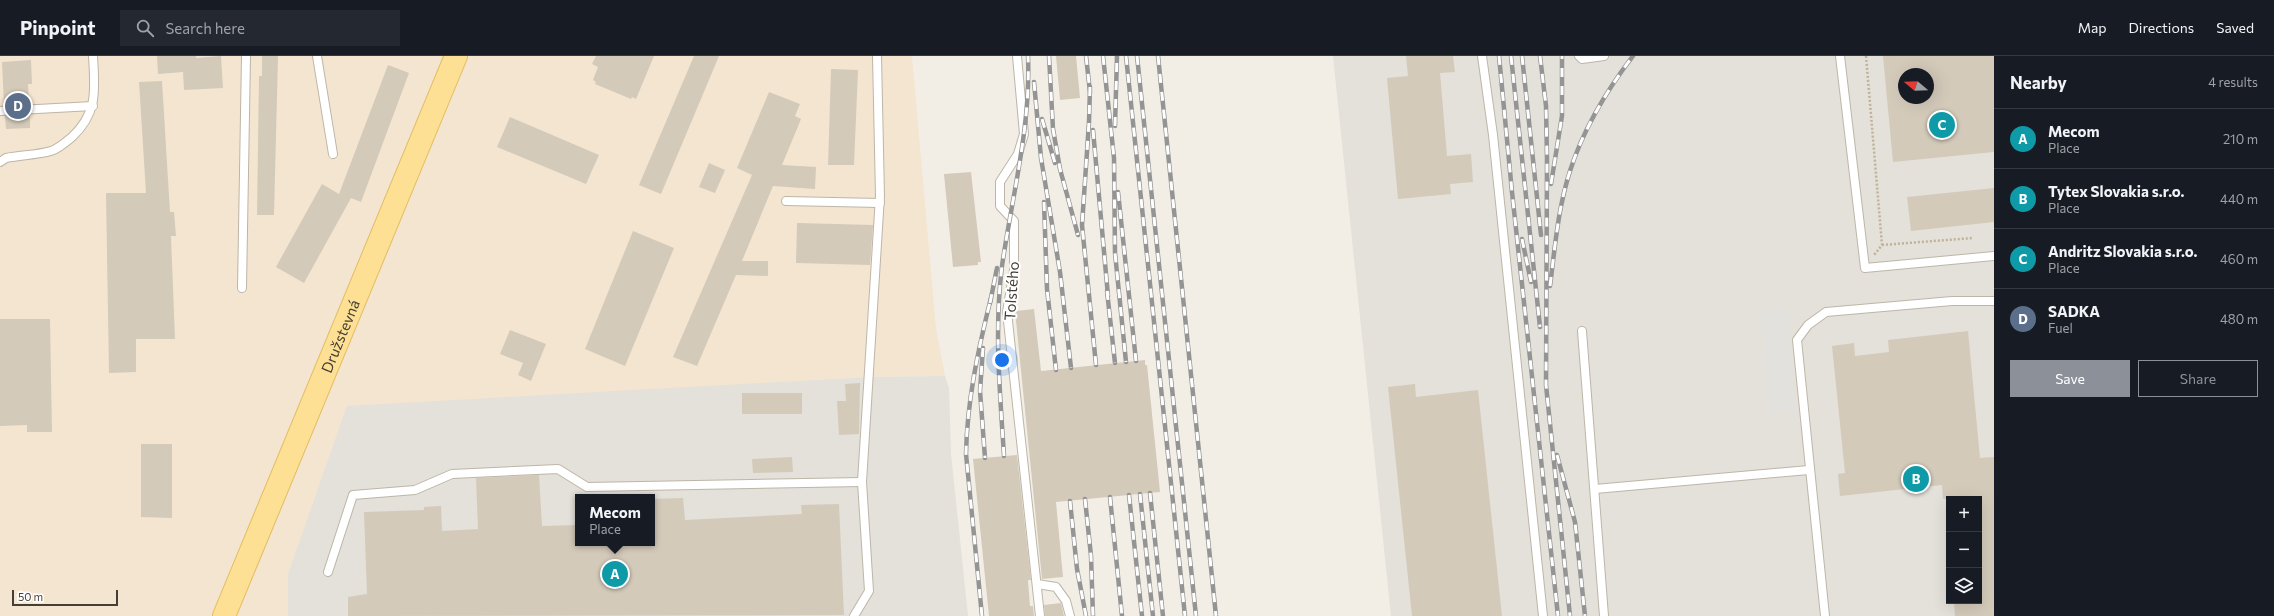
<!DOCTYPE html>
<meta charset="utf-8">
<style>
:root{--surface:#171b24;--page:#242831;--text:#f1f3f6;--muted:#9ea1a6;--line:#363941;--accent:#8c9099}
body{margin:0;font-family:Commissioner,sans-serif;background:var(--page);color:var(--text)}
.controls{position:absolute;right:12px;bottom:12px;display:grid;overflow:hidden;border-radius:0px;box-shadow:0 4px 16px #0002}
.controls button{width:36px;height:36px;display:grid;place-items:center;padding:0;border:0;border-bottom:1px solid var(--line);background:var(--surface);color:var(--text);font:20px sans-serif}
.compass{position:absolute;left:1898px;top:12px;width:36px;height:36px;border-radius:50%;background:var(--surface);box-shadow:0 4px 16px #0002;rotate:289deg}
.scale{position:absolute;left:12px;bottom:10px;width:106px;box-sizing:border-box;padding-left:4px;border:2px solid #443e35;border-top:0;font-size:11px;line-height:14px;white-space:nowrap;color:#443e35;-webkit-text-stroke:3px #fff;paint-order:stroke}
.you{position:absolute;left:1002px;top:304px;width:14px;height:14px;margin:-10px;border:3px solid #fff;border-radius:50%;background:#1a73e8;box-shadow:0 0 0 6px #1a73e833}
.badge{display:grid;place-items:center;width:26px;height:26px;border-radius:50%;background:var(--accent);color:#fff;font-size:13px;font-weight:700}
.pin{position:absolute;translate:-50% -50%;border:2px solid #fff;box-shadow:0 1px 4px #0006}
.popup{position:absolute;left:575px;top:438px;width:80px;height:52px;box-sizing:border-box;display:grid;place-content:center;border-radius:0px;background:var(--surface);filter:drop-shadow(0 1px 3px #0005);font-size:13px;white-space:nowrap;color:var(--muted)}
.popup b{font-size:15px;color:var(--text)}
.popup::after{content:'';position:absolute;left:50%;top:100%;margin-left:-8px;border:8px solid transparent;border-top-color:var(--surface)}
.list{margin:0;padding:0;list-style:none}
h2{display:flex;justify-content:space-between;align-items:center;height:52px;margin:0;padding:0 16px;font-size:17px}
h2 small{font-size:13px;font-weight:400;color:var(--muted)}
.list li{display:grid;grid-template-columns:26px 1fr auto;gap:12px;align-items:center;box-sizing:border-box;height:60px;padding:0 16px;border-top:1px solid var(--line)}
.list b{display:block;font-size:15px;white-space:nowrap}
.list p{margin:0;font-size:13px;white-space:nowrap;color:var(--muted)}
.list em{font-size:13px;font-style:normal;color:var(--muted)}
.actions{display:flex;gap:8px;padding:12px 16px}
.actions a{flex:1;padding:9px 0;border:1px solid var(--accent);border-radius:0px;text-align:center;font-size:14px;color:var(--accent)}
.actions .main{background:var(--accent);color:#fff}
.icon{flex:none;width:22px;height:22px;fill:none;stroke:currentColor;stroke-width:2;stroke-linecap:round;stroke-linejoin:round}
.map{position:relative;flex:none;width:1994px;height:560px;overflow:hidden}
header{display:flex;align-items:center;gap:24px;box-sizing:border-box;height:56px;padding:0 20px;background:var(--surface);border-bottom:1px solid var(--line)}
header strong{font-size:19px}
nav{display:flex;gap:22px;margin-inline-start:auto;font-size:14px}
.search{width:280px;height:36px;background:var(--page);display:flex;align-items:center;gap:10px;box-sizing:border-box;padding:0 14px;border-radius:0px;color:var(--muted);font-size:15px}
main{display:flex}
aside{flex:1;background:var(--surface)}
.map>svg:first-child{display:block}
</style>
<header>
<strong>Pinpoint</strong>
<div class="search"><svg class="icon" aria-label="search" viewBox="0 0 24 24"><circle cx="10" cy="10" r="6"/><path d="M15 15l6 6"/></svg>Search here</div>
<nav><a>Map</a><a>Directions</a><a>Saved</a></nav>
</header>
<main>
<div class="map">
<svg width="1994" height="560" viewBox="0 0 1994 560">
<rect width="100%" height="100%" fill="#f2eee5"/>
<!-- commercial -->
<polygon fill="#f4e5d0" points="0,0 912,0 936,273 945,320 869,321 528,341 288,518 288,560 0,560"/>
<!-- industrial -->
<g fill="#e4e0da" fill-rule="evenodd">
<path d="M1333 0H1994V560H1391ZM1904 18H1928V42H1904ZM1949 443H1979V545H1949Z"/>
<path d="M945 320 949 332 951 398 968 560H288V518L347 350 869 321ZM578 441H652V487H578Z"/>
</g>
<!-- parking -->
<polygon fill="#e3e1dd" points="1787,253 1796,355 1769,357 1761,256"/>
<!-- building -->
<g fill="#d4caba" fill-rule="evenodd">
<polygon points="157,0 196,0 196,2 221,0 223,32 184,34 183,16 158,18"/>
<polygon points="262,0 278,0 274,159 257,159 259,20 262,20"/>
<polygon points="596,0 654,0 636,43 632,41 631,43 595,28 596,26 593,24 598,11 592,8"/>
<polygon points="694,0 719,0 661,138 639,129"/>
<polygon points="1056,0 1076,0 1080,42 1060,44"/>
<polygon points="1406,0 1453,0 1455,16 1440,17 1447,100 1471,98 1473,126 1450,128 1451,138 1398,143 1387,22 1408,20"/>
<path d="M1883 0H1994V96L1893 106ZM1904 18H1928V42H1904Z"/>
<polygon points="31,4 32,28 28,28 29,48 4,49 2,6"/>
<polygon points="388,9 409,17 361,146 351,142 304,227 276,211 322,128 339,138"/>
<polygon points="831,13 858,14 854,109 828,109"/>
<polygon points="162,25 170,156 174,156 176,180 171,180 175,283 136,283 136,316 109,317 106,137 146,137 139,26"/>
<polygon points="769,36 800,48 795,60 801,63 782,109 816,111 815,133 773,130 742,205 768,205 768,220 736,219 697,310 673,301 752,119 737,112"/>
<polygon points="30,59 30,72 6,73 5,60"/>
<polygon points="510,61 599,99 586,128 497,91"/>
<polygon points="709,107 725,114 715,137 699,131"/>
<polygon points="971,116 981,206 978,206 978,209 953,211 944,118"/>
<polygon points="1994,132 1994,166 1911,175 1907,141"/>
<polygon points="797,167 873,169 870,209 796,207"/>
<polygon points="633,175 674,192 625,310 585,293"/>
<polygon points="1034,253 1041,315 1145,304 1145,309 1147,309 1160,436 1056,446 1063,521 1042,523 1015,255"/>
<polygon points="0,263 50,263 52,376 27,376 27,369 0,370"/>
<polygon points="510,274 546,288 531,325 518,319 523,307 500,298"/>
<polygon points="1968,275 1980,402 1994,401 1994,560 1955,560 1954,545 1979,545 1979,443 1943,443 1942,429 1840,440 1838,418 1845,417 1832,290 1854,287 1855,300 1889,296 1888,284"/>
<polygon points="860,327 859,378 839,379 837,345 846,345 845,328"/>
<polygon points="1415,328 1416,341 1478,334 1502,560 1412,560 1388,331"/>
<rect x="742" y="337" width="60" height="21"/>
<polygon points="141,388 172,388 172,462 141,461"/>
<polygon points="1017,399 1031,524 1028,524 1030,550 1033,550 1034,560 989,560 973,403"/>
<polygon points="792,401 793,416 753,417 752,403"/>
<polygon points="539,419 542,470 578,469 578,487 652,487 653,443 683,442 685,464 802,458 801,449 839,448 844,559 348,560 348,541 367,538 364,456 424,454 424,451 441,450 442,475 478,473 476,422"/>
<polygon points="1061,547 1064,560 1045,560 1044,549"/>
</g>
<g fill="none" stroke-linecap="round" stroke-linejoin="round">
<defs>
<g id="lane">
<polyline points="317,0 333,98"/>
<polyline points="1017,0 1024,78 1018,98 1000,126 1000,150 1014,165 1014,214 1007,256 1040,560"/>
<polyline points="1482,0 1493,79 1543,560"/>
<polyline points="1579,0 1582,3 1604,0"/>
<polyline points="1840,0 1865,212 1994,200"/>
<polyline points="0,55 93,50"/>
<path d="M0 106 6 102C21 99 37 99 51 95 58 93 66 86 72 81 98 57 95 34 93 0"/>
<polyline points="786,145 880,147"/>
<polyline points="242,232 246,0"/>
<polyline points="1582,275 1604,560"/>
<polyline points="1595,433 1809,414"/>
<polyline points="328,516 353,439 415,434 452,418 558,413 587,431 862,426"/>
<polyline points="1037,528 1056,531 1066,545 1070,560"/>
<polyline points="854,560 869,535 862,426 880,140 877,0"/>
<polyline points="1825,560 1797,284 1808,269 1826,256 1952,245 1994,245"/>
</g>
<g id="primary">
<path id="s1" d="M224 560 456 0"/>
</g>
</defs>
<!-- lane casing -->
<use href="#lane" stroke="#bdb6a8" stroke-width="10"/>
<!-- primary casing -->
<use href="#primary" stroke="#e2bd63" stroke-width="24"/>
<!-- path -->
<g stroke="#bfb299" stroke-width="2.5" stroke-dasharray="2 2" stroke-linecap="butt">
<polyline points="1866,0 1882,189 1874,199"/>
<polyline points="1882,189 1973,182"/>
</g>
<!-- lane -->
<use href="#lane" stroke="#fff" stroke-width="8"/>
<!-- primary -->
<use href="#primary" stroke="#fde093" stroke-width="22"/>
<defs>
<g id="rail">
<polyline points="1049,0 1053,73 1060,113 1078,179"/>
<polyline points="1086,0 1090,36"/>
<polyline points="1103,0 1114,102 1115,197 1126,306"/>
<polyline points="1126,0 1185,560"/>
<polyline points="1137,0 1196,560"/>
<polyline points="1158,0 1216,560"/>
<polyline points="1499,0 1512,136 1558,560"/>
<polyline points="1511,0 1540,271"/>
<polyline points="1522,0 1541,179"/>
<polyline points="1540,0 1546,50 1547,103 1546,329 1570,560"/>
<polyline points="1034,26 1041,102 1060,216 1071,312"/>
<polyline points="1090,31 1089,66 1082,169 1096,309"/>
<polyline points="1042,63 1055,107"/>
<polyline points="1115,70 1117,0"/>
<polyline points="1093,74 1108,240"/>
<polyline points="1551,128 1562,60 1562,0"/>
<polyline points="1118,136 1136,305"/>
<polyline points="1044,146 1047,233 1056,314"/>
<polyline points="1522,183 1531,226"/>
<path d="M1550 230C1555 191 1558 152 1570 115 1583 74 1607 34 1633 0"/>
<polyline points="1107,235 1115,307"/>
<polyline points="990,247 997,212"/>
<polyline points="983,292 980,335 985,402"/>
<polyline points="1557,399 1575,466 1585,560"/>
<path d="M1004 400C1000 336 994 274 1002 210 1012 140 1031 71 1028 0"/>
<polyline points="1150,437 1163,560"/>
<polyline points="1140,438 1153,560"/>
<polyline points="1129,439 1142,560"/>
<polyline points="1110,441 1122,560"/>
<polyline points="1085,443 1091,500 1093,560"/>
<polyline points="1070,445 1077,513 1086,560"/>
<path d="M982 560 966 398C967 345 978 294 991 242"/>
</g>
</defs>
<!-- rail casing -->
<use href="#rail" stroke="#949494" stroke-width="4.5"/>
<!-- rail -->
<use href="#rail" stroke="#fff" stroke-width="3" stroke-dasharray="9" stroke-linecap="butt"/>
</g>
<g text-anchor="middle" dominant-baseline="central" stroke-width="4" stroke-linejoin="round" paint-order="stroke">
<!-- street labels -->
<g font-size="15" fill="#443e35" stroke="#fff">
<text transform="translate(1011 235) rotate(-86)">Tolstého</text>
<text stroke="none"><textPath href="#s1" startOffset="303">Družstevná</textPath></text>
</g>
</g>
</svg>
<div class="controls">
<button>+</button>
<button>−</button>
<button><svg class="icon" aria-label="layers" viewBox="0 0 24 24"><path d="M12 4l9 5-9 5-9-5zM3 14l9 5 9-5"/></svg></button>
</div>
<svg class="compass" viewBox="-18 -18 36 36"><path d="M0-13l5 13h-10z" fill="#e53935"/><path d="M0 13l5-13h-10z" fill="#9ea1a6"/></svg>
<div class="scale">50 m</div>
<div class="you"></div>
<div class="pin badge" style="left:615px;top:518px;background:#0f9aa8">A</div>
<div class="popup"><b>Mecom</b>Place</div>
<div class="pin badge" style="left:1916px;top:423px;background:#0f9aa8">B</div>
<div class="pin badge" style="left:1942px;top:69px;background:#0f9aa8">C</div>
<div class="pin badge" style="left:18px;top:50px;background:#5c6f8a">D</div>
</div>
<aside>
<h2>Nearby<small>4 results</small></h2>
<ul class="list">
<li><span class="badge" style="background:#0f9aa8">A</span><div><b>Mecom</b><p>Place</p></div><em>210 m</em></li>
<li><span class="badge" style="background:#0f9aa8">B</span><div><b>Tytex Slovakia s.r.o.</b><p>Place</p></div><em>440 m</em></li>
<li><span class="badge" style="background:#0f9aa8">C</span><div><b>Andritz Slovakia s.r.o.</b><p>Place</p></div><em>460 m</em></li>
<li><span class="badge" style="background:#5c6f8a">D</span><div><b>SADKA</b><p>Fuel</p></div><em>480 m</em></li>
</ul>
<div class="actions"><a class="main">Save</a><a>Share</a></div>
</aside>
</main>
